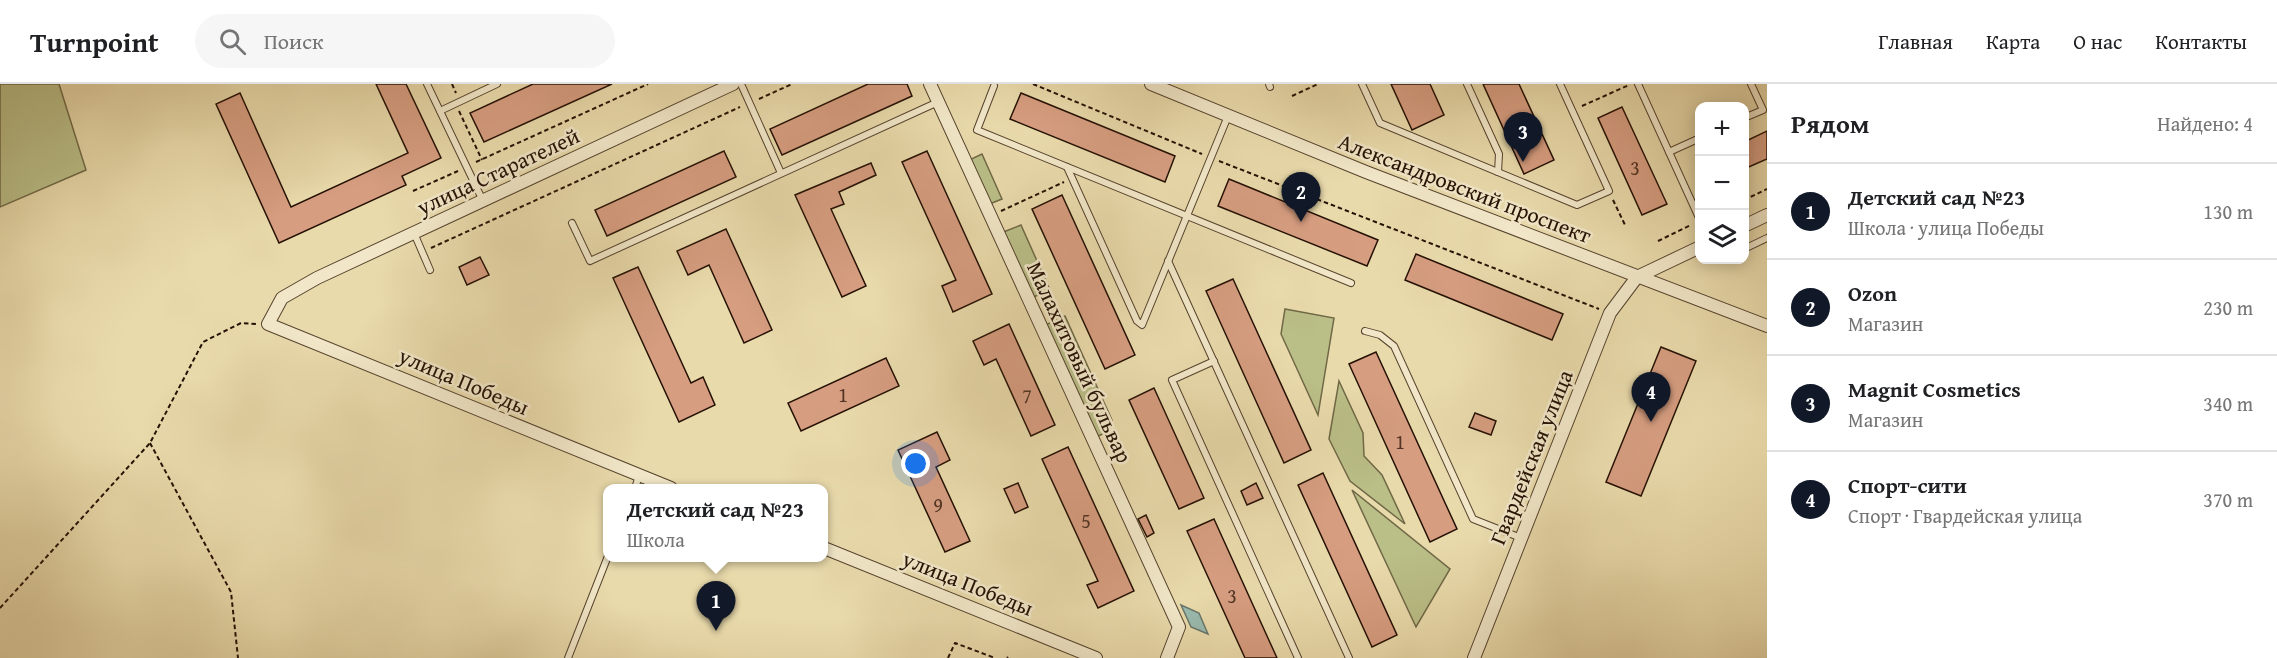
<!DOCTYPE html>
<html lang="ru">
<meta charset="utf-8">
<style>
:root{--surface:#fff;--page:#f6f6f6;--text:#202124;--muted:#757577;--line:#e0e0e0;--accent:#111827}
body{margin:0;font-family:"Gentium Book Plus",serif;background:var(--page);color:var(--text)}
.controls{position:absolute;right:18px;top:18px;display:grid;overflow:hidden;border-radius:12px;box-shadow:0 3px 15px #0003}
.controls button{width:54px;height:54px;display:grid;place-items:center;padding:0;border:0;border-bottom:2px solid var(--line);background:var(--surface);color:var(--text);font:30px sans-serif}
.you{position:absolute;left:916px;top:380px;width:21px;height:21px;margin:-15px;border:4px solid #fff;border-radius:50%;background:#1a73e8;box-shadow:0 0 0 9px #1a73e833}
.badge{display:grid;place-items:center;width:39px;height:39px;border-radius:50%;background:var(--accent);color:#fff;font-size:20px;font-weight:700}
.pin{position:absolute;translate:-50% -50px;filter:drop-shadow(0 2px 3px #0008)}
.pin::after{content:'';position:absolute;top:32px;width:21px;height:18px;background:inherit;clip-path:polygon(0 0,100% 0,50% 100%)}
.popup{position:absolute;left:603px;top:400px;width:225px;height:78px;box-sizing:border-box;display:grid;place-content:center;border-radius:12px;background:var(--surface);filter:drop-shadow(0 2px 4px #0005);font-size:20px;white-space:nowrap;color:var(--muted)}
.popup b{font-size:22px;color:var(--text)}
.popup::after{content:'';position:absolute;left:50%;top:100%;margin-left:-12px;border:12px solid transparent;border-top-color:var(--surface)}
.list{margin:0;padding:0;list-style:none}
h2{display:flex;justify-content:space-between;align-items:center;height:78px;margin:0;padding:0 24px;font-size:26px}
h2 small{font-size:20px;font-weight:400;color:var(--muted)}
.list li{display:grid;grid-template-columns:39px 1fr auto;gap:18px;align-items:center;box-sizing:border-box;height:96px;padding:0 24px;border-top:2px solid var(--line)}
.list b{display:block;font-size:22px;white-space:nowrap}
.list p{margin:0;font-size:20px;white-space:nowrap;color:var(--muted)}
.list em{font-size:20px;font-style:normal;color:var(--muted)}
.icon{flex:none;width:33px;height:33px;fill:none;stroke:currentColor;stroke-width:2;stroke-linecap:round;stroke-linejoin:round}
.map{position:relative;flex:none;width:1767px;height:574px;overflow:hidden}
header{display:flex;align-items:center;gap:36px;box-sizing:border-box;height:84px;padding:0 30px;background:var(--surface);border-bottom:2px solid var(--line)}
header strong{font-size:28px}
nav{display:flex;gap:33px;margin-inline-start:auto;font-size:21px}
.search{width:420px;height:54px;background:var(--page);display:flex;align-items:center;gap:15px;box-sizing:border-box;padding:0 21px;border-radius:33px;color:var(--muted);font-size:22px}
main{display:flex}
aside{flex:1;background:var(--surface)}
.map>svg:first-child{display:block}
</style>
<header>
<strong>Turnpoint</strong>
<div class="search"><svg class="icon" aria-label="search" viewBox="0 0 24 24"><circle cx="10" cy="10" r="6"/><path d="M15 15l6 6"/></svg>Поиск</div>
<nav><a>Главная</a><a>Карта</a><a>О нас</a><a>Контакты</a></nav>
</header>
<main>
<div class="map">
<svg width="1767" height="574" viewBox="0 0 1767 574">
<rect width="100%" height="100%" fill="#e9daab"/>
<filter id="stains"><feTurbulence type="fractalNoise" baseFrequency=".00333" numOctaves="4"/><feColorMatrix values="0 0 0 0 .2 0 0 0 0 .09 0 0 0 0 .02 0 0 0 .5 -.17"/></filter>
<radialGradient id="worn" r=".72"><stop offset=".6" stop-color="#630" stop-opacity="0"/><stop offset="1" stop-color="#630" stop-opacity=".3"/></radialGradient>
<!-- green -->
<g fill="#babe87" stroke="#706846" stroke-width="1.5">
<polygon points="0,0 59,0 86,86 0,123"/>
<polygon points="982,70 1002,115 987,121 967,77"/>
<polygon points="1021,141 1050,206 1031,214 1001,149"/>
<polygon points="1285,225 1334,234 1318,331 1281,250"/>
<polygon points="1065,232 1112,336 1107,348 1094,354 1043,242"/>
<polygon points="1339,297 1363,349 1364,372 1382,391 1405,440 1350,397 1329,355"/>
<polygon points="1352,406 1450,485 1416,543"/>
</g>
<!-- water -->
<polygon fill="#98baae" stroke="#6a766a" stroke-width="1.5" points="1181,521 1199,529 1208,550 1191,543"/>
<!-- building -->
<g fill="#d69d80" stroke="#251104" stroke-width="1.5">
<polygon points="376,0 406,0 441,74 402,92 406,101 279,159 216,20 240,9 291,123 408,69"/>
<polygon points="533,0 612,0 484,58 470,29"/>
<polygon points="868,0 907,0 912,12 782,71 770,45"/>
<polygon points="1391,0 1430,0 1444,31 1412,46"/>
<polygon points="1483,0 1519,0 1554,76 1524,90"/>
<polygon points="1021,9 1175,72 1165,98 1010,35"/>
<polygon points="1622,23 1667,120 1642,131 1598,34"/>
<polygon points="1767,47 1767,75 1744,85 1744,58"/>
<polygon points="724,67 736,93 607,152 595,126"/>
<polygon points="927,67 992,210 953,228 942,202 956,196 902,78"/>
<polygon points="871,79 876,91 839,108 844,120 831,125 866,202 842,213 795,111"/>
<polygon points="1229,95 1378,156 1367,182 1218,122"/>
<polygon points="1062,111 1135,271 1105,285 1032,125"/>
<polygon points="726,145 772,246 744,259 709,181 688,191 677,167"/>
<polygon points="1416,170 1563,230 1552,256 1405,196"/>
<polygon points="480,173 489,191 467,201 459,183"/>
<polygon points="638,183 691,299 703,293 715,321 679,338 613,194"/>
<polygon points="1233,195 1311,366 1284,379 1206,207"/>
<polygon points="1009,240 1055,341 1031,352 996,275 984,281 973,257"/>
<polygon points="1661,263 1696,277 1641,412 1606,398"/>
<polygon points="1376,268 1457,445 1430,458 1349,280"/>
<polygon points="886,274 899,302 801,347 788,319"/>
<polygon points="1154,304 1204,414 1179,425 1129,316"/>
<polygon points="1475,329 1496,337 1491,351 1469,343"/>
<polygon points="937,348 950,376 936,383 970,457 945,468 898,366"/>
<polygon points="1068,363 1134,507 1098,524 1087,501 1098,497 1042,375"/>
<polygon points="1323,389 1397,551 1372,563 1298,401"/>
<polygon points="1018,399 1028,423 1015,429 1004,405"/>
<polygon points="1256,399 1263,414 1247,421 1241,407"/>
<polygon points="1146,431 1154,449 1147,453 1138,435"/>
<polygon points="1214,435 1277,574 1245,574 1187,447"/>
</g>
<g fill="none" stroke-linecap="round" stroke-linejoin="round">
<defs>
<g id="lane">
<polyline points="427,0 483,117"/>
<polyline points="741,0 781,89"/>
<polyline points="1269,0 1270,3"/>
<polyline points="1362,0 1380,39 1577,121 1609,107 1560,0"/>
<polyline points="1467,0 1499,70 1498,88"/>
<polyline points="1638,0 1700,136"/>
<polyline points="994,2 977,46 1351,199"/>
<polyline points="440,27 497,0"/>
<polyline points="1744,34 1763,26 1751,0"/>
<polyline points="1669,68 1700,54"/>
<polyline points="1067,83 1137,237 1142,241 1228,32"/>
<polyline points="572,139 590,177 938,18"/>
<polyline points="414,149 430,186"/>
<polyline points="1744,165 1767,154"/>
<polyline points="1168,177 1349,574"/>
<polyline points="1365,247 1380,251 1394,262 1473,435 1521,454"/>
<polyline points="1214,277 1172,296 1298,574"/>
<polyline points="635,404 639,392"/>
<polyline points="568,574 608,472"/>
</g>
<g id="street">
<polyline points="930,0 1179,543 1167,574"/>
<polyline points="1151,0 1366,88 1767,242"/>
<polyline points="1744,142 1767,131"/>
<polyline points="671,404 268,240 282,214 317,194 733,0"/>
<polyline points="824,464 1096,574"/>
<polyline points="1474,574 1610,229 1637,193 1700,163"/>
</g>
</defs>
<!-- lane casing -->
<use href="#lane" stroke="#56432e" stroke-width="8"/>
<!-- street casing -->
<use href="#street" stroke="#56432e" stroke-width="14"/>
<!-- path -->
<g stroke="#251104" stroke-width="2" stroke-dasharray="4.5 3" stroke-linecap="butt">
<polyline points="452,0 456,9"/>
<polyline points="1033,0 1202,70"/>
<polyline points="1292,12 1318,0"/>
<polyline points="759,15 792,0"/>
<polyline points="1582,22 1629,1"/>
<polyline points="459,27 482,76"/>
<polyline points="1219,77 1599,225"/>
<polyline points="476,78 648,0"/>
<polyline points="413,107 458,87"/>
<polyline points="1613,116 1626,143"/>
<polyline points="1744,116 1767,105"/>
<polyline points="1001,127 1064,98"/>
<polyline points="1658,157 1691,141"/>
<polyline points="431,164 740,23"/>
<polyline points="150,359 231,508 238,574"/>
<polyline points="0,524 150,359 203,258 241,239 256,240"/>
<polyline points="948,574 955,559 995,574"/>
<polyline points="1007,574 1008,573"/>
</g>
<!-- lane -->
<use href="#lane" stroke="#f1e7c8" stroke-width="6"/>
<!-- street -->
<use href="#street" stroke="#f1e7c8" stroke-width="12"/>
</g>
<g text-anchor="middle" dominant-baseline="central" stroke-width="5" stroke-linejoin="round" paint-order="stroke">
<!-- number labels -->
<g font-size="20" fill="#513423">
<text x="1635" y="83">3</text>
<text x="843" y="310">1</text>
<text x="1027" y="311">7</text>
<text x="1400" y="357">1</text>
<text x="938" y="420">9</text>
<text x="1086" y="436">5</text>
<text x="1232" y="511">3</text>
</g>
<!-- street labels -->
<g font-size="22" fill="#251104" stroke="#f1e7c8">
<text transform="translate(498 87) rotate(-25)">улица Старателей</text>
<text transform="translate(1465 104) rotate(21)">Александровский проспект</text>
<text transform="translate(1080 278) rotate(65)">Малахитовый бульвар</text>
<text transform="translate(464 297) rotate(23)">улица Победы</text>
<text transform="translate(1531 373) rotate(-68)">Гвардейская улица</text>
<text transform="translate(968 499) rotate(22)">улица Победы</text>
</g>
</g>
<rect width="100%" height="100%" filter="url(#stains)"/>
<rect width="100%" height="100%" fill="url(#worn)"/>
</svg>
<div class="controls">
<button>+</button>
<button>−</button>
<button><svg class="icon" aria-label="layers" viewBox="0 0 24 24"><path d="M12 4l9 5-9 5-9-5zM3 14l9 5 9-5"/></svg></button>
</div>
<div class="you"></div>
<div class="pin badge" style="left:716px;top:547px">1</div>
<div class="popup"><b>Детский сад №23</b>Школа</div>
<div class="pin badge" style="left:1301px;top:138px">2</div>
<div class="pin badge" style="left:1523px;top:78px">3</div>
<div class="pin badge" style="left:1651px;top:338px">4</div>
</div>
<aside>
<h2>Рядом<small>Найдено: 4</small></h2>
<ul class="list">
<li><span class="badge">1</span><div><b>Детский сад №23</b><p>Школа · улица Победы</p></div><em>130 m</em></li>
<li><span class="badge">2</span><div><b>Ozon</b><p>Магазин</p></div><em>230 m</em></li>
<li><span class="badge">3</span><div><b>Magnit Cosmetics</b><p>Магазин</p></div><em>340 m</em></li>
<li><span class="badge">4</span><div><b>Спорт-сити</b><p>Спорт · Гвардейская улица</p></div><em>370 m</em></li>
</ul>
</aside>
</main>
